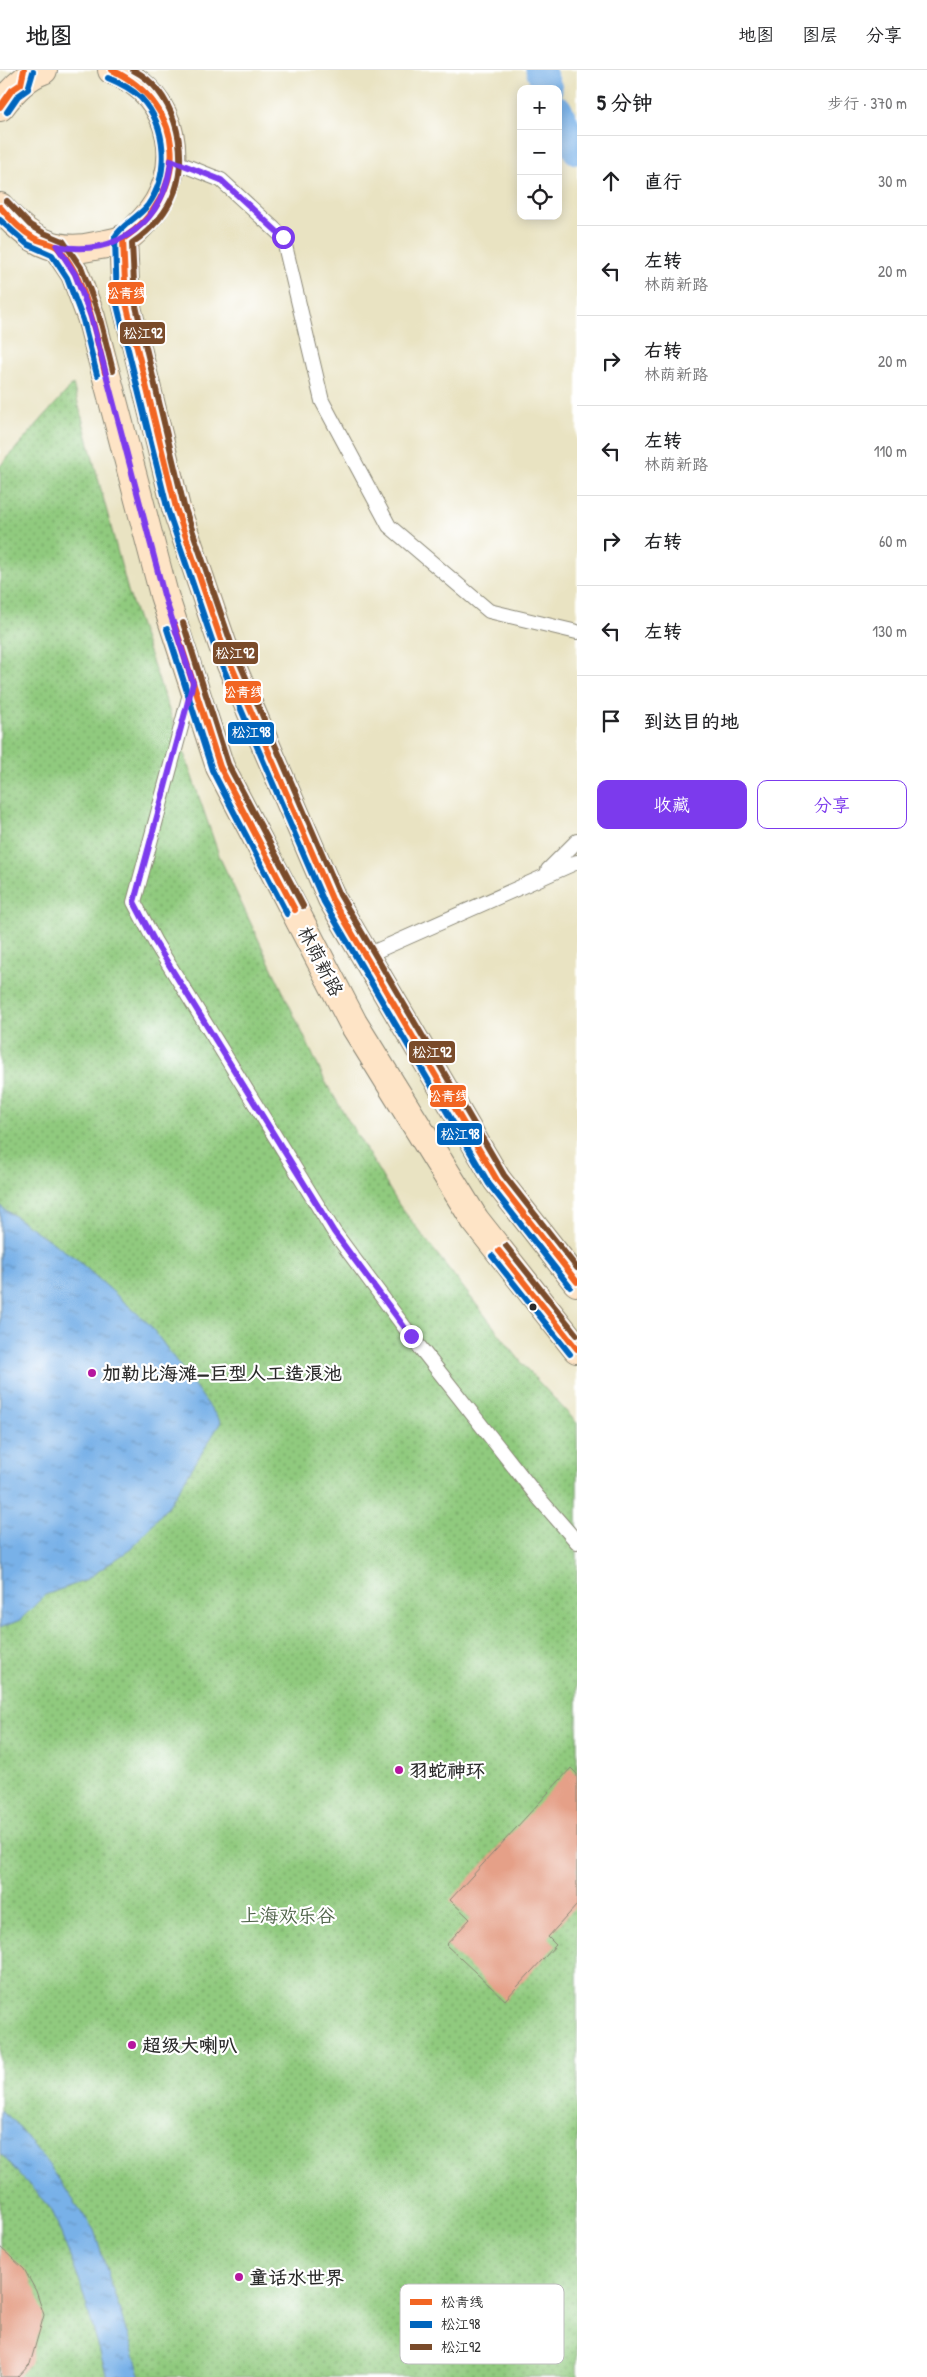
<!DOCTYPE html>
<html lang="zh">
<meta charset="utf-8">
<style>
:root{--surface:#fff;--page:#f6f6f6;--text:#202124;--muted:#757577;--line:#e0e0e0;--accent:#7c3aed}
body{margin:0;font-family:"Patrick Hand","LXGW WenKai TC",sans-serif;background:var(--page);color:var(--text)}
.controls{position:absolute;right:15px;top:15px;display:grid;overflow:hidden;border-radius:10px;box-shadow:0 2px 12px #0003}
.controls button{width:45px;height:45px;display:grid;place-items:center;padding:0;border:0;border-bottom:1px solid var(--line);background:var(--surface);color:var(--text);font:25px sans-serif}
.stop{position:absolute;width:15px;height:15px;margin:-11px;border:4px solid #7c3aed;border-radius:50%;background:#fff}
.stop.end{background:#7c3aed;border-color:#fff;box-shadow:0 1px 5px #0008}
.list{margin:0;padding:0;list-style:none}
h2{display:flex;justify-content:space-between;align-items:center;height:65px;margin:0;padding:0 20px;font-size:21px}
h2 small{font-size:16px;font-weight:400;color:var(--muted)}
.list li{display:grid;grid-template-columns:32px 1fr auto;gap:15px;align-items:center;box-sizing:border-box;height:90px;padding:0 20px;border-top:1px solid var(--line)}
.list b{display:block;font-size:19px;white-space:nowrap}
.list p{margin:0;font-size:16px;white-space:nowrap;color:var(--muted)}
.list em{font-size:16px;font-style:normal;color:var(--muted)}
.actions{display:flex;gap:10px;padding:15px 20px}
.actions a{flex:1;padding:11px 0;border:1px solid var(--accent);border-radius:10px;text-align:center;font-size:18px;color:var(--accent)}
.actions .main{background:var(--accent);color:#fff}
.icon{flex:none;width:28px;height:28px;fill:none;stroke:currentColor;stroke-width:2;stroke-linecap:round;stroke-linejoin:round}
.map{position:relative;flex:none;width:577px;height:2307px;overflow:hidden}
header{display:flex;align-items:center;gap:30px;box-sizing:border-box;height:70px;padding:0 25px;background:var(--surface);border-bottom:1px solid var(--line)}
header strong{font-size:24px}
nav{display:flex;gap:28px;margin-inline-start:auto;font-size:18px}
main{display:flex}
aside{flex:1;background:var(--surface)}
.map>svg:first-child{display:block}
</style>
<header>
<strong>地图</strong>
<nav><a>地图</a><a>图层</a><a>分享</a></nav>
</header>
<main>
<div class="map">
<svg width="577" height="2307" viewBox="0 0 577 2307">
<defs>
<pattern id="grass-dots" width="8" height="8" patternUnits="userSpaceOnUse" patternTransform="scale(1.25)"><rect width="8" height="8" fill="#90ca7e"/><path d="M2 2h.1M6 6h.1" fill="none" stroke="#76a467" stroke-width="1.8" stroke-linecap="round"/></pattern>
<pattern id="water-ripples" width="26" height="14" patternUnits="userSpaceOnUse" patternTransform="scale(1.25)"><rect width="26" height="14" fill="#78b1e8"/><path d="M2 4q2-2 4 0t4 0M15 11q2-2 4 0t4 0" fill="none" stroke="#6390bc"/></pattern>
</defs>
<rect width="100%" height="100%" fill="#fff"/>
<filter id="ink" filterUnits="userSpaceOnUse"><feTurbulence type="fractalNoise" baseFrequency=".02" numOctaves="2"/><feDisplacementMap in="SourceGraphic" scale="10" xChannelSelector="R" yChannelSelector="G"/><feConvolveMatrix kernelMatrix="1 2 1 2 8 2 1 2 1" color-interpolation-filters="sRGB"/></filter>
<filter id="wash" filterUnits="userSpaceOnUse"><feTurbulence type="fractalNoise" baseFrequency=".0096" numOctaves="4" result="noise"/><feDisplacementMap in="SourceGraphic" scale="20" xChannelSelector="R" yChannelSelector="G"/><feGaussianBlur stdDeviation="1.12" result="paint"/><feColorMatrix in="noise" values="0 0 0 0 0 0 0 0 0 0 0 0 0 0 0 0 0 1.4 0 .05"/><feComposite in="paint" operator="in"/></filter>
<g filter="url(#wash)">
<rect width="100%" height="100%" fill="#e9e3c2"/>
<!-- grass -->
<polygon fill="url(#grass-dots)" stroke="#5e7a54" points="73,314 128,521 220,788 326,1013 399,1135 525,1297 577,1353 577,2307 0,2307 0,396"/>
<!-- water -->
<g fill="url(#water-ripples)" stroke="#526e8a">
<polygon points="0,1136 75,1188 149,1254 221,1352 169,1435 131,1479 84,1511 45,1525 20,1550 0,1558"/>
<polygon points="0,2040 14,2051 49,2095 94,2160 141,2307 107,2307 80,2213 52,2140 0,2083"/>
</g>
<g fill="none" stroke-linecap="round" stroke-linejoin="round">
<!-- canal -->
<g stroke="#78b1e8" stroke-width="29">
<polyline points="540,0 548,19"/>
<polyline points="558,40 577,80"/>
</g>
</g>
<g id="blocks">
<!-- building -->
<g fill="#e5a088">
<polygon points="571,1698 577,1704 577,1835 548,1867 556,1875 505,1930 446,1875 470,1849 450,1830"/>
<polygon points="0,2177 24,2199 36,2221 44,2245 30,2294 18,2307 0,2307"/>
</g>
</g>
</g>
<g filter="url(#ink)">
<use href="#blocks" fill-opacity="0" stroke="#8a8776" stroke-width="1"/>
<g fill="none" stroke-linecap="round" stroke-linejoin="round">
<defs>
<g id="lane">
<polyline points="171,90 221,110 283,167 322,331 389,456 489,541 577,562"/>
<polyline points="191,620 134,832 155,872 334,1162 411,1266 537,1426 577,1472"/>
<polyline points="548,800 577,771"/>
<polyline points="365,886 577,792"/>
</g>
<g id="secondary">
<path d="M0 37C11 22 25 6 43 0"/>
<path d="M0 137C27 168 53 186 95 176 104 174 116 173 124 169 132 165 138 157 144 151 190 104 177 22 112 0"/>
<polyline points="123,169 126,233 176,438 223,576 332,829 497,1110 577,1212"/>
<polyline points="57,177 75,204 91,247 164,525 220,697 353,953 475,1150 577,1279"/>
</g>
</defs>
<!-- lane casing -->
<use href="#lane" stroke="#8a8776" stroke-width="16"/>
<!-- secondary casing -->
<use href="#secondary" stroke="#8a8776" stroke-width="30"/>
<!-- lane -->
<use href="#lane" stroke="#fff" stroke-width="14"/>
<!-- secondary -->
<use href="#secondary" stroke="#fee4c6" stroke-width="28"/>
<defs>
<g id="bus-1">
<path d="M112 0C188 36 191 122 123 169L126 233 176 438 223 576 332 829 497 1110 577 1212"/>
<polyline points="0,37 12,20 21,14 24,0"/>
<path d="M0 137C10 149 20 160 34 168 40 172 53 173 58 178 86 207 96 265 105 303"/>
<polyline points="175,556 220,697 295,840"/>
<polyline points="499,1181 577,1279"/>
</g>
<g id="bus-2">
<path d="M108 8C120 13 132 19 141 28 167 56 170 104 148 135 139 147 120 156 115 167L117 235 168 441 215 579 324 832 489 1114 570 1217"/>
<polyline points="7,42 18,26 28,19 33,2"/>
<polyline points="0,150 27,174 52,185 67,208 83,250 97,305"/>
<polyline points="167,559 212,700 287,844"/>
<polyline points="492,1186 570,1284"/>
</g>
<g id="bus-3">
<path d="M133 0C174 21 189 79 175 121 167 143 151 160 132 173L135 232 184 436 231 573 340 825 504 1105 577 1198"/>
<polyline points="7,131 30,155 44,163 63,171 82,199 99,245 113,301"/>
<polyline points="183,553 228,694 303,836"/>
<polyline points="506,1176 577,1265"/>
</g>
</defs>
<!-- bus-1 casing -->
<use href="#bus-1" stroke="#fff" stroke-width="10"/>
<!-- bus-2 casing -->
<use href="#bus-2" stroke="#fff" stroke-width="10"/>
<!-- bus-3 casing -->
<use href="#bus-3" stroke="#fff" stroke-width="10"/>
<!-- bus-1 -->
<use href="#bus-1" stroke="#f26522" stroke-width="6"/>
<!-- bus-2 -->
<use href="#bus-2" stroke="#0065bd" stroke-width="6"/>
<!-- bus-3 -->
<use href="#bus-3" stroke="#7a4b2a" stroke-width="6"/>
</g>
</g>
<g fill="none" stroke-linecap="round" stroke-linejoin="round" filter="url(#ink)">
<!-- route -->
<path stroke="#7c3aed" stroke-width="6" d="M283 167 221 110 171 90C166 151 117 188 57 176L75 204 91 247 164 525 193 613 134 832 155 872 334 1162 411 1266"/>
</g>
<!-- markers -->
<circle fill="#2b2b2b" stroke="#fff" stroke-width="2" cx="533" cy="1237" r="4.5"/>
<g fill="#b5179e" stroke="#fff" stroke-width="2">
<circle cx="92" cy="1303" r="5"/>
<circle cx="399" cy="1700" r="5"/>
<circle cx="132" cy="1975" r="5"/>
<circle cx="239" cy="2207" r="5"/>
</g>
<g text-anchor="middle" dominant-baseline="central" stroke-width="4.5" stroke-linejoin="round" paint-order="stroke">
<!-- street labels -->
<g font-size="19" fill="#2b2b2b" stroke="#fff">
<text transform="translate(321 891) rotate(63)">林荫新路</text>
</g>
<!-- poi labels -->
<g font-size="19" font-weight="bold" fill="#2b2b2b" stroke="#fff" text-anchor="start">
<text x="102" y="1303">加勒比海滩—巨型人工造浪池</text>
<text x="409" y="1700">羽蛇神环</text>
<text x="142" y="1975">超级大喇叭</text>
<text x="249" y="2207">童话水世界</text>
</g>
<!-- park labels -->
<g font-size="19" fill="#4e6348" stroke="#fff">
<text x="288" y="1845">上海欢乐谷</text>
</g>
</g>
<!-- legend -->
<rect x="400" y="2214" width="164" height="80" rx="8" fill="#fff" stroke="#bfbfbf" stroke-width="1"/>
<rect x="410" y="2229" width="22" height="6" fill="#f26522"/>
<rect x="410" y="2251" width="22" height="7" fill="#0065bd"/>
<rect x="410" y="2274" width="22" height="6" fill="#7a4b2a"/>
<g font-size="14" fill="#2b2b2b">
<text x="441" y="2237">松青线</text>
<text x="441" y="2259">松江98</text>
<text x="441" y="2282">松江92</text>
</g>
<g stroke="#fff" stroke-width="2">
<rect x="107" y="211" width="38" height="24" rx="5" fill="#f26522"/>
<rect x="119" y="251" width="47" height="24" rx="5" fill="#7a4b2a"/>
<rect x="212" y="571" width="47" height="24" rx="5" fill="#7a4b2a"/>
<rect x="224" y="610" width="38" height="24" rx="5" fill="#f26522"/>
<rect x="227" y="651" width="48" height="24" rx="5" fill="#0065bd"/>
<rect x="408" y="970" width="48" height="24" rx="5" fill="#7a4b2a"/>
<rect x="429" y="1014" width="38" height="24" rx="5" fill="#f26522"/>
<rect x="436" y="1052" width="47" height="24" rx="5" fill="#0065bd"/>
</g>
<g font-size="14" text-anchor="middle" font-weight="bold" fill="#fff">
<text x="126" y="228">松青线</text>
<text x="143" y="268">松江92</text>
<text x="235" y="588">松江92</text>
<text x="243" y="627">松青线</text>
<text x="251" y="667">松江98</text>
<text x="432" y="987">松江92</text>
<text x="448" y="1031">松青线</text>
<text x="460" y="1069">松江98</text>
</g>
</svg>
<div class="controls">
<button>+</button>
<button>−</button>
<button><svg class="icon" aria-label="locate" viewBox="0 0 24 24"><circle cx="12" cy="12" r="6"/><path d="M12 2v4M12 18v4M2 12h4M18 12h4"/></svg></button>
</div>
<div class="stop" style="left:283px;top:167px"></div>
<div class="stop end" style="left:411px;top:1266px"></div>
</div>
<aside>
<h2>5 分钟<small>步行 · 370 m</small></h2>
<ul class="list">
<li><svg class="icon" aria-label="ahead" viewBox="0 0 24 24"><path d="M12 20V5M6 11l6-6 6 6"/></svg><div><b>直行</b></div><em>30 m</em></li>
<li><svg class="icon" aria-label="left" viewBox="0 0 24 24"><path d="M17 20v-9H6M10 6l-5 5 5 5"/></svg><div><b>左转</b><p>林荫新路</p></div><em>20 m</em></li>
<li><svg class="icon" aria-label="right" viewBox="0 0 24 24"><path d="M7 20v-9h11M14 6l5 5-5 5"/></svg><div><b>右转</b><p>林荫新路</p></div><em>20 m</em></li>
<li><svg class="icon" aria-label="left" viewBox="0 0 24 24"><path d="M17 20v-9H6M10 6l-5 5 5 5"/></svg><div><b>左转</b><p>林荫新路</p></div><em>110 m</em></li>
<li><svg class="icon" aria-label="right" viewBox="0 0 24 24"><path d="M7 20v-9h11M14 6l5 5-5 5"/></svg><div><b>右转</b></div><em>60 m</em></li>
<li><svg class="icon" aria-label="left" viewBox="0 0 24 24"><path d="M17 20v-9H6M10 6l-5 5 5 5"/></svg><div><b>左转</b></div><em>130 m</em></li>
<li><svg class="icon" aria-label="arrive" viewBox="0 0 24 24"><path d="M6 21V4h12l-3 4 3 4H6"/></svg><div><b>到达目的地</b></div></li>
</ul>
<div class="actions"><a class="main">收藏</a><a>分享</a></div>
</aside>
</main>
